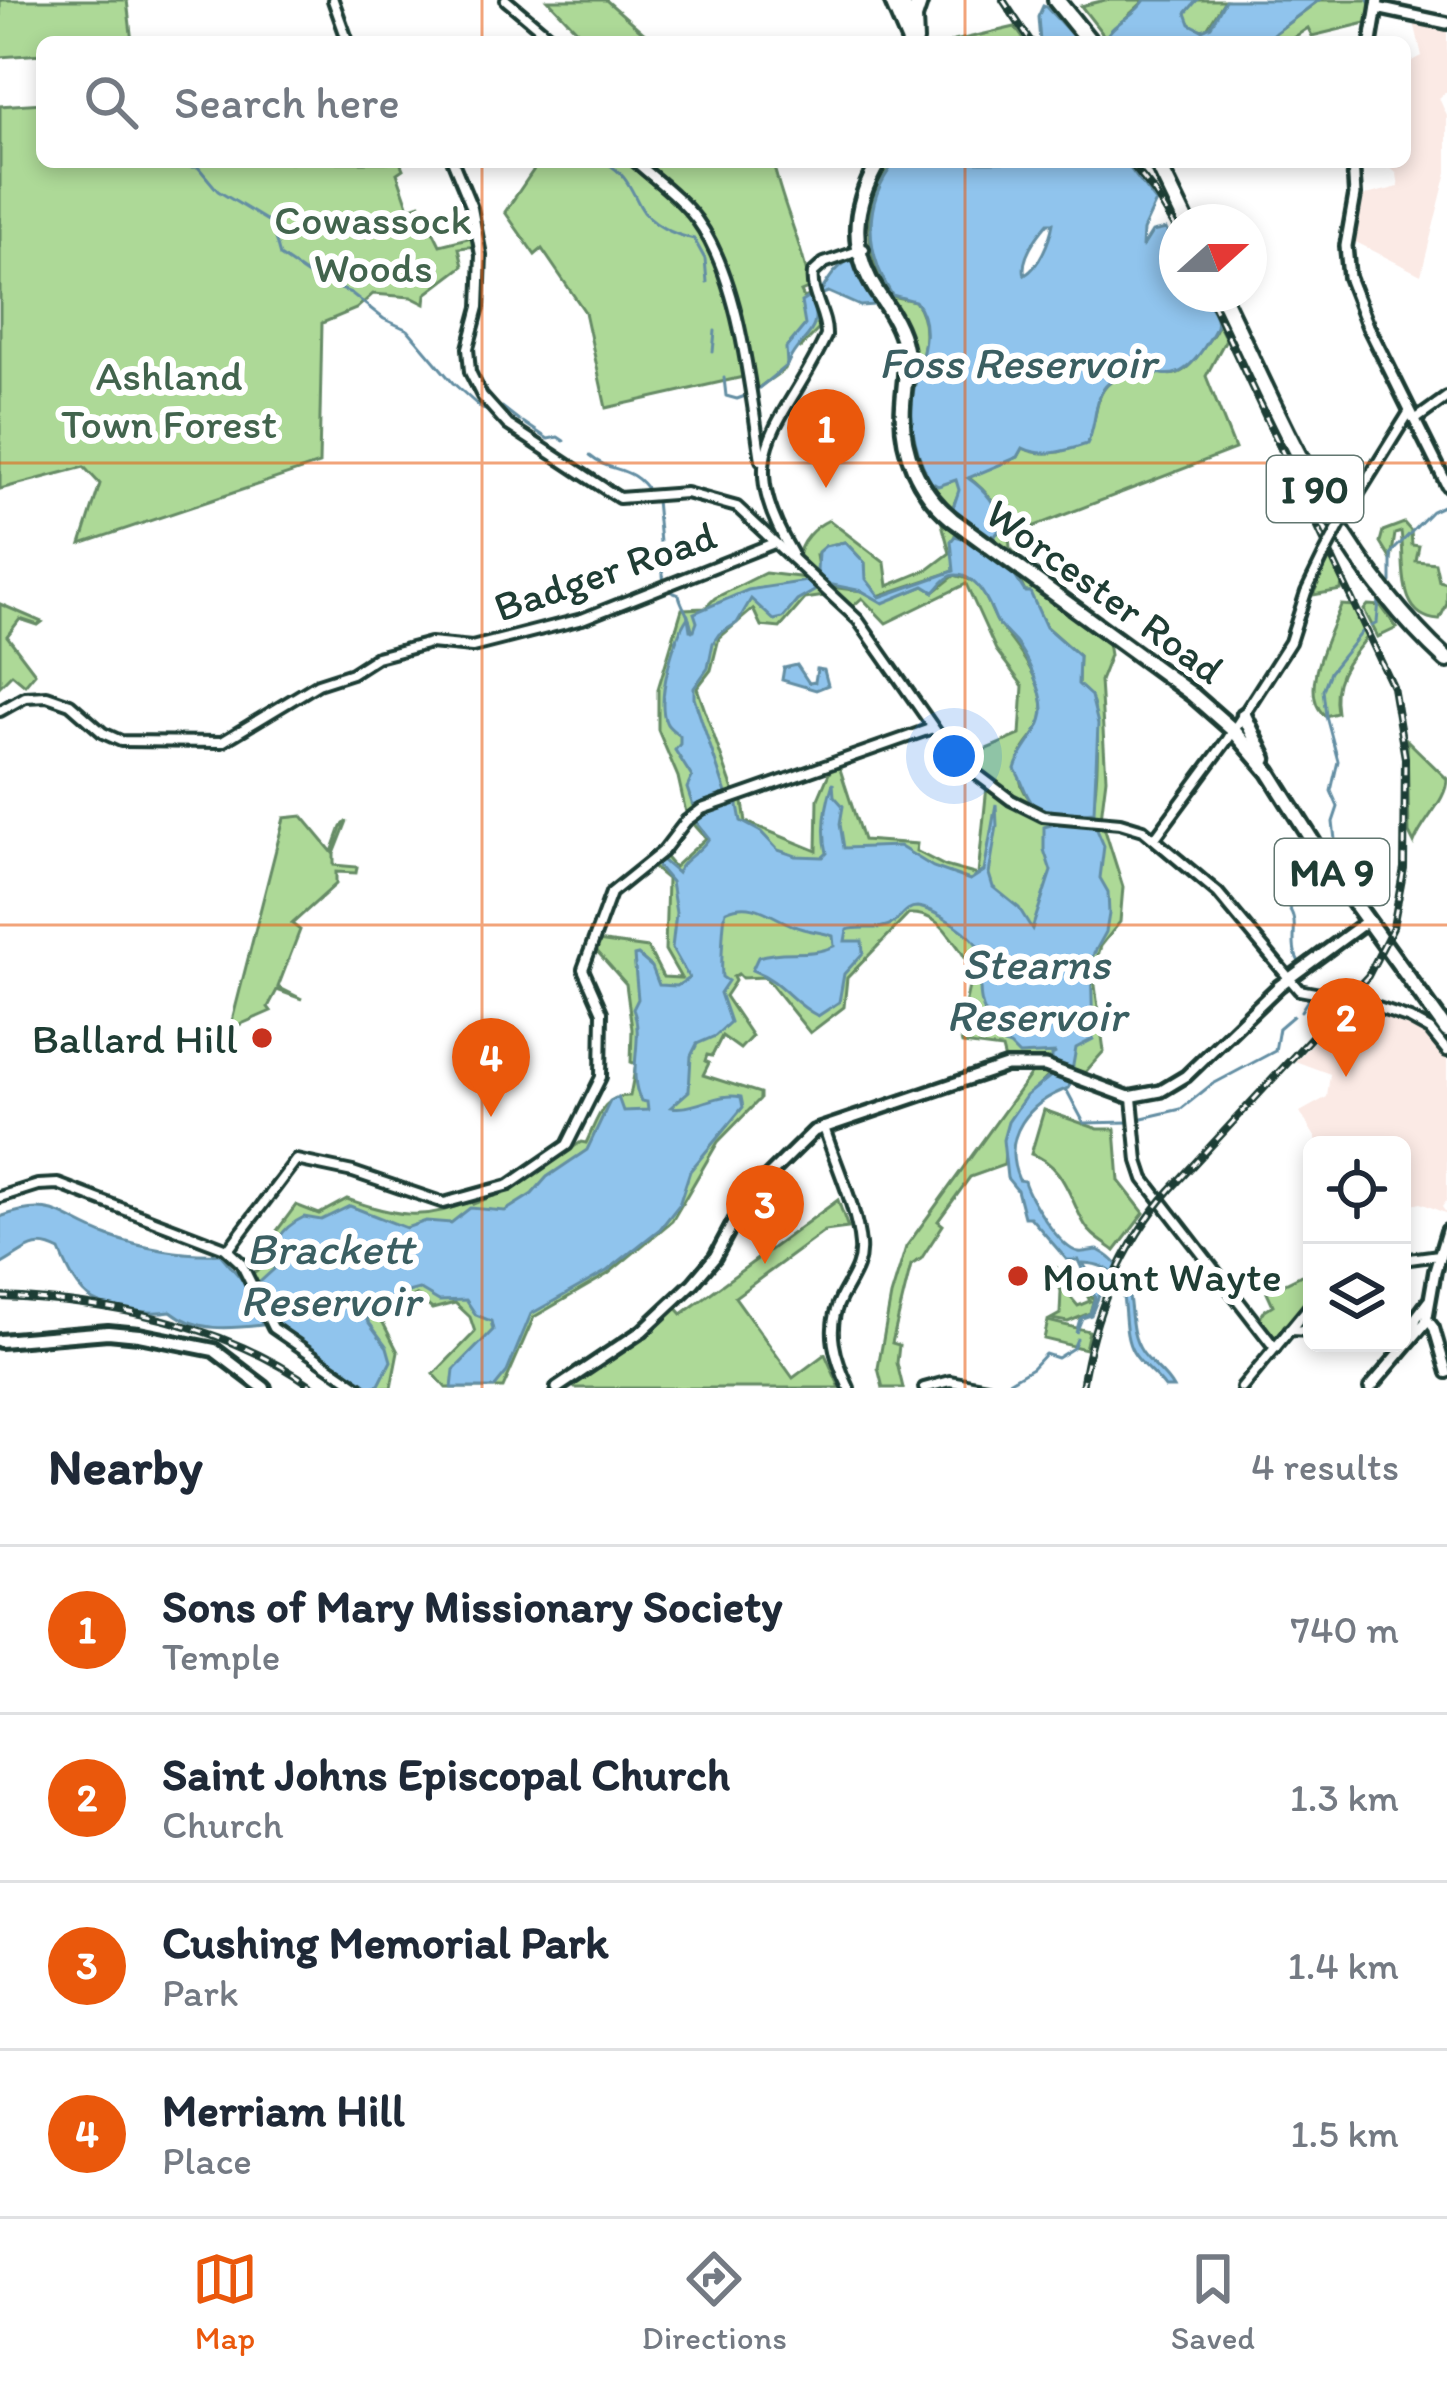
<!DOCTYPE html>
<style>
:root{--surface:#fff;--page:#f6f6f7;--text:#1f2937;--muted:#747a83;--line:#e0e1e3;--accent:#ea580c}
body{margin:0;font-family:Itim,sans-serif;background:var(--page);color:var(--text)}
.controls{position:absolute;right:36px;bottom:36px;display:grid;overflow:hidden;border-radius:18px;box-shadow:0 6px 18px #0003}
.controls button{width:108px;height:108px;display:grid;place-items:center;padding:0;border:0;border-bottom:3px solid var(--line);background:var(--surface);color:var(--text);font:60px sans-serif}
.compass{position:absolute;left:1159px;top:204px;width:108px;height:108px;border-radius:50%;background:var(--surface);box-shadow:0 6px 18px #0003;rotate:69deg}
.you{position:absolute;left:954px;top:756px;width:42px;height:42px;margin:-30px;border:9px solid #fff;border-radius:50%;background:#1a73e8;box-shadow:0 0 0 18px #1a73e833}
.badge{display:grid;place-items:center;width:78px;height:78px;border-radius:50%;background:var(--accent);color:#fff;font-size:39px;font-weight:700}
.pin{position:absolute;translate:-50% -99px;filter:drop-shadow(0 3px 6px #0008)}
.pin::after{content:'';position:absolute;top:63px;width:42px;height:36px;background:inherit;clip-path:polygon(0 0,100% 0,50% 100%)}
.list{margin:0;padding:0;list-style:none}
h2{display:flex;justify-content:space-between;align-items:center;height:156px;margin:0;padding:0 48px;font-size:51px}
h2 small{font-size:39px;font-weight:400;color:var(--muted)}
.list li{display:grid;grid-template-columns:78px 1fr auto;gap:36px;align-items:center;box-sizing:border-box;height:168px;padding:0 48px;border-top:3px solid var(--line)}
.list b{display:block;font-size:45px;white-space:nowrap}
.list p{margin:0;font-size:39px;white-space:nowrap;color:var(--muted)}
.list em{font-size:39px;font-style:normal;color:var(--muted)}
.icon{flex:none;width:66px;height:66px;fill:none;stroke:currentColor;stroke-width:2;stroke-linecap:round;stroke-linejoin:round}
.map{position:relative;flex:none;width:1447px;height:1388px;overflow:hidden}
.search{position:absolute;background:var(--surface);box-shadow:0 6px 18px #0003;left:36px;right:36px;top:36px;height:132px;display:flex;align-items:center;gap:30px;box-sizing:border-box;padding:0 42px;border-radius:18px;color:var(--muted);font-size:45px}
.sheet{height:828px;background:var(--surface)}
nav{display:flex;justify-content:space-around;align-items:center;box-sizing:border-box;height:168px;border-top:3px solid var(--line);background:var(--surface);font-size:33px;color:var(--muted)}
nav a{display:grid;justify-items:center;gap:6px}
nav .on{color:var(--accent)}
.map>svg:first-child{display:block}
</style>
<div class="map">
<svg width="1447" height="1388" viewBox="0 0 1447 1388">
<rect width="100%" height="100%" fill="#fff"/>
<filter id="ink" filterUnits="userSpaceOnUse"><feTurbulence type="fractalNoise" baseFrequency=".00833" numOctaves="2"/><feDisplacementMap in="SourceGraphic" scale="24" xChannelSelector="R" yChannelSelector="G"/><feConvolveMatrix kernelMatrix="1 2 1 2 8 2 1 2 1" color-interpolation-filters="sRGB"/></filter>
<g filter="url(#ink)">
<!-- built -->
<g fill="#fbeae5">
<polygon points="1413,18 1447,24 1447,91 1439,98 1447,116 1447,172 1421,275 1350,239 1358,197 1399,187 1397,174 1388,165 1356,169 1356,162 1405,162 1405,65 1422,56"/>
<polygon points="1353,1003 1421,1027 1447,1054 1447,1200 1442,1207 1447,1214 1421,1203 1402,1207 1402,1145 1313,1145 1318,1142 1300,1112 1327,1097 1330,1074 1295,1061"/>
</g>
<!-- green -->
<g fill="#add997" stroke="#668b66" stroke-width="3">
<polygon points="0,0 127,0 132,42 42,42 42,54 0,57"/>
<polygon points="548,0 606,0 654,42 588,42"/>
<polygon points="1105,0 1145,0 1105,37 1081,6"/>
<path d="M1197 0H1225L1206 30C1193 30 1185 22 1186 9Z"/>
<polygon points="1319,0 1373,0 1370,22 1312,36 1308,28 1287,42 1263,42"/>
<polygon points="1015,27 1026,42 950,42"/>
<polygon points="42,103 42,162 400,162 403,169 397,173 409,208 420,204 440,245 476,236 477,246 459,248 463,266 426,294 425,304 411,297 373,294 356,309 322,323 319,464 81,544 100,484 84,467 0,489 0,106"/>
<path d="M539 162H633C651 179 673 196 689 215 727 260 732 322 743 377L606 408 585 312 542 249 535 255 505 212Z"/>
<path d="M641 162H773C782 205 803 245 810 288L801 292 804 298 812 295 824 324 800 348 795 346 785 369 754 391 740 331 703 223Z"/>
<path d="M888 162H895C863 201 863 257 895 297L915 301C939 334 912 377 912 414 911 436 921 459 929 479H956L960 490 953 506 977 528C938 499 908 463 910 412 911 387 916 362 909 337 904 319 893 304 884 287 864 245 864 202 888 162Z"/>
<path d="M1218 324 1226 339 1206 376 1235 449 1009 536 1010 548 1027 565 986 535 993 536 999 532C1002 506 986 491 968 477L1018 457 1023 448C1034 454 1046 454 1059 452 1113 439 1081 397 1117 378 1161 355 1169 401 1204 347 1210 337 1216 334 1218 324Z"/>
<path d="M944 517 978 543 955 536 954 571 878 596 865 579V563L845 542 826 546 816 555 820 580 838 588 862 591 883 602 924 586 934 592 955 575C960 577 967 578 972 581 988 591 990 613 1000 626 1017 648 1042 678 1043 708 1044 743 1010 740 1021 783 1025 798 1037 808 1051 816L1017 802 963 759 1020 735 1023 686 996 650 966 584 886 623 862 598 851 608 798 559C799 542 814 527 829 520L885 563 888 586 929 569 950 553 941 520Z"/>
<path d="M1404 523 1411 531 1412 545 1419 546 1416 561 1435 563 1439 581 1447 583V604L1439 620C1395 617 1406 563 1401 532L1395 534 1391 560 1380 542 1383 531Z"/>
<path d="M987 550 1107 637 1110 655 1100 681 1106 778 1101 818 1067 816 1091 815C1098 788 1101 722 1091 698 1091 696 1079 686 1078 685L1079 656 1046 627 1029 592H1025L1020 581Z"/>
<polygon points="1330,557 1342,580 1341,590 1313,595"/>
<polygon points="765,573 807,578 825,596 805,599 780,628 761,626 753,609 719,638 711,670 697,688 733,790 739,793 687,817 678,777 658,730 658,689 682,609 705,608 715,598"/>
<polygon points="0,604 42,622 38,625 20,619 7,636 35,673 25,685 12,674 0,686"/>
<path d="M1341 605 1354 606 1369 635C1348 661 1331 678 1337 713L1325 716C1297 692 1330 635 1341 605Z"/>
<polygon points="1368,605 1381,606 1397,628 1378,637 1364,610"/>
<path d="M1407 740 1447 779C1447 800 1422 821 1414 843L1409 833Z"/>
<path d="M838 763 863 840 917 844 916 851 945 866 978 875 987 786 1039 818 1103 824 1123 887 1120 922 1101 946 1093 971 1104 1051 1081 1077 1006 1064 1002 1049 962 1044C953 1017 979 987 966 960 962 951 955 943 949 935 940 922 926 913 909 914L847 978 844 1007 810 1033 765 977 742 978 738 974 733 977 735 981 725 996 752 1036 740 1049 722 1036 712 1056 707 1055 705 1061 709 1063 703 1075 760 1093V1099L718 1142 672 1221 608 1274 534 1317 503 1388H446L434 1374 475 1332 470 1317 455 1303 432 1309 416 1295 378 1313 398 1352 391 1388H365L278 1328 250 1275 265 1265 261 1252 296 1205 319 1214 347 1199C392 1215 426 1223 471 1200L473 1204 511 1189 581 1142 586 1143C597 1121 602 1094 630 1096L636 1064 631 1062 632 1029 626 984 594 948 597 941 648 948 663 977 681 978 665 950 667 879 650 865 663 854 674 867 706 838 690 820 742 796 746 822 817 851 818 799 833 764Z"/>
<polygon points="302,816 332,852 341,827 347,821 334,854 334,865 357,867 356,873 336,872 336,884 292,924 300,930 278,987 302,999 277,990 268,1007 271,1011 230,1029 284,818"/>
<path d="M1036 1067 1053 1071C1017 1111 1008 1105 1004 1165L970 1177 938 1221 943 1225 921 1259 911 1265 892 1343 899 1345 897 1363 903 1388H883L878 1368 891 1296 906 1247Z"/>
<path d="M1044 1110 1098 1129H1115L1119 1181 1144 1213 1115 1251C1105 1243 1091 1236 1085 1225 1069 1198 1065 1165 1031 1154Z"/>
<polygon points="838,1200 848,1228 825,1231 735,1297 793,1378 825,1354 840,1388 575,1388 569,1381 674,1305 682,1314"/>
<polygon points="1051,1265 1057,1268 1062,1287 1078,1306 1090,1301 1087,1295 1094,1298 1090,1313 1068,1322 1051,1319 1060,1314 1061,1291"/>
<polygon points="1312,1270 1312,1298 1273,1340 1257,1322 1265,1310 1273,1305 1267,1292"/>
<polygon points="1048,1321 1089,1331 1085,1349 1044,1339"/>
</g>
<!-- water -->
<g fill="#90c4ed" stroke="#638ea3" stroke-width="3" fill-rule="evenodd">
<path d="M1145 0H1197L1186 13 1190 24 1202 30 1211 26 1225 0H1319L1263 42H1103C1111 23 1133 18 1145 0Z"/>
<polygon points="1043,6 1046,7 1079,42 1040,42 1038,17"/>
<path d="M895 162H1125L1156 202 1143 230 1142 248 1152 232 1166 229 1177 258V294L1205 298C1221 324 1220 322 1205 346 1166 406 1152 347 1109 383 1092 397 1098 425 1087 444 1066 451 1043 458 1023 448L1018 457 968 478C984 489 999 504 1001 528L995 536 986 535 988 552 1013 573 1025 592H1030L1046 627 1079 656 1078 684 1091 696 1098 724 1094 812 1069 814 1067 821 1095 825 1104 846 1100 878 1108 892 1109 914 1106 932 1091 959 1093 1039 1076 1048 1069 1088C1029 1102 1000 1136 1019 1180L1024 1181C1028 1197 1061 1250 1079 1252 1085 1253 1092 1250 1098 1250 1145 1273 1120 1320 1142 1352 1151 1365 1165 1373 1173 1388H1165C1156 1375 1141 1366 1133 1352 1115 1321 1141 1265 1083 1263L1100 1293 1091 1315 1082 1318 1076 1333 1080 1319 1090 1313 1095 1297 1078 1260H1067L1030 1217H1024L1017 1190 1007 1178 1003 1140 1008 1122 1026 1096 1052 1075V1055L1056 1053 1019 1055 1010 1046 981 1036 976 1023 987 1016C975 998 983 971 979 950 976 935 932 908 917 907 905 907 902 918 893 923 880 932 861 925 847 930L845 941H862L863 953 844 974 839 1002 818 1016C789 1001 784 982 752 970L758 957C783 948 809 958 834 946L833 936C822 932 814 932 803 929 775 922 757 897 726 911 723 920 721 967 722 977L728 981 720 993 730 1022 715 1036 697 1044 691 1056 689 1091 671 1107C695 1111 718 1091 741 1097L743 1107 690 1171 679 1205 660 1229 607 1271 531 1314 507 1372 494 1388H452L454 1370 493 1330 491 1321 476 1315 466 1300 439 1301 419 1289C399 1294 377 1301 367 1320L387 1347 391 1361 379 1385 368 1388 286 1334 254 1296 262 1325C228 1329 197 1332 171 1311 150 1314 113 1311 93 1300 76 1290 67 1267 60 1251 33 1236 24 1253 0 1265V1217C56 1197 61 1219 108 1236 141 1248 185 1256 220 1254L251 1290 274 1269C273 1244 279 1229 304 1217L321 1220 350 1206 406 1228 426 1221 451 1223 470 1208 505 1211 532 1194 547 1177 587 1150 610 1101 618 1097 623 1111 648 1110 647 1102 641 1101C626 1071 645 1040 633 1009L638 999 634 956 638 955 652 967 659 985 677 986 689 978 672 948 676 913 671 882 655 863 662 860 677 873C684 857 700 853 709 838L697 823 699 814 737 800 741 821 761 832 778 850 796 856 823 857 827 853C821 828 826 804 833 783L834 796 843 806 840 824 844 848 899 846 933 867 970 880 984 871 996 804 997 826 989 874 993 887 1019 908 1032 929 1051 871 1044 850V827L1058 823 1059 816C1023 808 1030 794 1015 769 1021 747 1041 734 1043 711 1044 692 1026 656 1015 642 1009 635 1000 628 996 620 990 605 978 575 956 575 947 575 940 586 934 592L924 586 883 603 862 591 823 583 817 571 818 552 825 546 845 542 865 563 866 579 880 597 954 571 951 541 955 536 979 543 976 526 953 508 959 490 956 480 938 486 931 482C918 459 909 427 912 400 916 368 938 330 915 301L892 295C865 252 862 203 895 162ZM1048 223H1053C1050 240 1039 267 1025 275 1020 259 1037 236 1048 223Z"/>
<path d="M849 260H854L876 305 860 306 828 292 818 296C828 282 831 271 849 260Z"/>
<path d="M811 296C825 337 800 333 787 365L786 348 805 325 801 302Z"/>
<path d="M807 581 816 590 797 601 783 618 774 620 751 599 737 623 719 634 713 643 708 668 694 688V698L726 793 693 806 687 788 692 777 675 750 680 744V736C675 731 668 728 666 722 656 699 674 637 688 617L690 630H694L697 622 694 613 748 590Z"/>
<polygon points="797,665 809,683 815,682 817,669 824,670 828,685 816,690 782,680 784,668"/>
</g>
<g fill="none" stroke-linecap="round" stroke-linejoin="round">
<!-- stream -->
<g stroke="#638ea3" stroke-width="3">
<polyline points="1368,0 1373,10"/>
<path d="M605 162C626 174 630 187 640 206 650 225 675 235 694 239L705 259 707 282"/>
<polyline points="190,167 198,167 218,191 271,223 280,256 311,277 351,293 384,319 408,330 453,383 482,409 490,411"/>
<polyline points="713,352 715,331"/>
<polyline points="724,378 726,396 737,399 748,395"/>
<polyline points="754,392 787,365"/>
<polyline points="502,407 520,421"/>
<polyline points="523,422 548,439 558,437 564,441"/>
<path d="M590 456C611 474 632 464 650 493"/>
<polyline points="656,500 664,585"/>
<polyline points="1391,582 1391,553 1432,511 1447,504"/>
<path d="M667 590 679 595C682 609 691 616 692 631"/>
<polyline points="1372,626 1377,623 1379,600"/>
<polyline points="1332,858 1336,849 1333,822 1338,807 1331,791 1338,761 1326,716 1323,690 1330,672 1363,631"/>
<path d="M1300 963C1287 945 1301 925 1289 908L1310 882V872L1320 865"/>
<polyline points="1301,1011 1309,998"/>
<polyline points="1066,1089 1084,1123 1130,1122"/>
<polyline points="1138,1119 1181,1109 1211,1085 1275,1051 1279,1028 1293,1016"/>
<polyline points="1000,1387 1032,1368 1045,1354 1057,1358 1073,1348 1077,1339"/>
</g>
<defs>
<g id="tertiary">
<polyline points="333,0 348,42"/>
<polyline points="506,0 556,42"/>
<polyline points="453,162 472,208 481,255 479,307 468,348 470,372 482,396 508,425 619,498 686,493 737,507 858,620 942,740 970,769 1011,800 1043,816 1120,823 1143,830 1218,893 1299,990 1358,1001 1410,1019 1430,1030 1447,1051"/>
<path d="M636 162C656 180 681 198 697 220 740 279 750 389 761 460"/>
<polyline points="1415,420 1447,397"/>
<polyline points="1346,514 1410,411"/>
<path d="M792 553C730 448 784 427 826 336 827 314 810 295 813 273L824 263 864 249"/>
<polyline points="0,711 25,697 47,696 70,704 103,733 121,741 222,742 318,684 352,673 377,657 430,643 472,647 582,619 774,543"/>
<polyline points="1155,838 1228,739 1290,642 1306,592 1324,555"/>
<polyline points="1132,1098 1138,1161 1144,1179 1275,1348"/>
<path d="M824 1127C835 1164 857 1207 860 1245 862 1266 850 1280 841 1298 825 1328 835 1359 849 1388"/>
<polyline points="0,1197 38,1185 58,1184 225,1248 241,1263 273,1328 360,1388"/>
<polyline points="228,1250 296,1160 353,1172 444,1203 509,1185 567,1145 601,1077 602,1012 583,969 611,893 663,851 686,821 702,809 933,728"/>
<polyline points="1402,1260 1439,1255"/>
<polyline points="1427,1319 1434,1328 1447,1373"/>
<polyline points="1289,1330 1312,1331"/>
<polyline points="924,1388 950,1381 988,1388"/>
<polyline points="1242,1388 1312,1303"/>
</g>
<g id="secondary">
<polyline points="1377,8 1447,23"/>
<polyline points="1371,42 1378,0"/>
<polyline points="1353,162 1355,195 1346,246 1349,277 1368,326 1447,485"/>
<polyline points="1412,1334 1416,1318 1428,1302"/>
<polyline points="557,1388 642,1331 693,1283 715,1257 747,1197 814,1131 1006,1066 1045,1066 1129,1097 1161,1091 1186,1076 1279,986 1367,921"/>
<polyline points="1370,1388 1426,1322 1435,1271 1447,1231"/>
</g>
<polyline id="primary" points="0,1341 108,1332 139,1335 214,1350 264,1388"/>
<g id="trunk">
<polyline points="902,0 911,27"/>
<path d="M879 162C853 205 848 248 877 292 889 310 901 327 905 349 908 368 904 386 903 405 900 450 918 491 952 519L1193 695 1234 731 1269 772 1328 866 1447 1031"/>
<polyline points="1244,715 1265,759"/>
</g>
<g id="motorway">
<polyline points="892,0 910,42"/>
<polyline points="1056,0 1090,42"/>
<polyline points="915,41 914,18 920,0"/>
<polyline points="1157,162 1186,222"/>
<path d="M1221 294C1284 425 1337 560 1447 660"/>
</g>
</defs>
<!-- tertiary casing -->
<use href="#tertiary" stroke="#1f3d34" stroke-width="16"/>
<!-- secondary casing -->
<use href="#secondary" stroke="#1f3d34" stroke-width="18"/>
<!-- primary casing -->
<use href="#primary" stroke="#1f3d34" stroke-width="20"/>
<!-- trunk casing -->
<use href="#trunk" stroke="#1f3d34" stroke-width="21"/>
<!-- motorway casing -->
<use href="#motorway" stroke="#1f3d34" stroke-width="22"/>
<!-- tertiary -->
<use href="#tertiary" stroke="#fff" stroke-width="8"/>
<!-- secondary -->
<use href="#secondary" stroke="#fff" stroke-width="9"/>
<!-- primary -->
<use href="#primary" stroke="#fff" stroke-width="10"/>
<!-- trunk -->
<use href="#trunk" stroke="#fff" stroke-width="12"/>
<!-- motorway -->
<use href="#motorway" stroke="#fff" stroke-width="14"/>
<defs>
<g id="rail">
<polyline points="1003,0 1031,42"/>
<polyline points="1130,162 1155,193 1177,230"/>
<path d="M0 1297C108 1301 226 1324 315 1388"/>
<path d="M1082 1388C1093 1316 1121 1246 1170 1190L1368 976 1393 927 1404 868 1405 758 1393 687 1208 294"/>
</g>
</defs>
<!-- rail casing -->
<use href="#rail" stroke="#1f3d34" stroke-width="8"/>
<!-- rail -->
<use href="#rail" stroke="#fff" stroke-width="3" stroke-dasharray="9" stroke-linecap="butt"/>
<defs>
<polyline id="tertiary-bridge" points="1324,555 1346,514"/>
</defs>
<!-- tertiary-bridge casing -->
<use href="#tertiary-bridge" stroke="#1f3d34" stroke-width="16" stroke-linecap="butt"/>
<!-- tertiary-bridge -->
<use href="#tertiary-bridge" stroke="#fff" stroke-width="8"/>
</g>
</g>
<!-- grid -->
<path fill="none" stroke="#e8590c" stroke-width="3" stroke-opacity="0.55" d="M482 0V42M965 0V42M482 162V1388M965 162V1388M0 463H1447M0 925H1447"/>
<!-- markers -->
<g fill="#c8321e" stroke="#fff" stroke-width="4.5">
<circle cx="262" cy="1038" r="12"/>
<circle cx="1018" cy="1276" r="12"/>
</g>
<g text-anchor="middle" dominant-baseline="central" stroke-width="12" stroke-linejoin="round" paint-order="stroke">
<!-- shield labels -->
<g fill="#fff" stroke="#627771" stroke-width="3">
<rect x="1267" y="456" width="96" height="66" rx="9"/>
<rect x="1275" y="839" width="114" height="66" rx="9"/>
</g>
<g font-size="39" font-weight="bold" fill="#1f3d34">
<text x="1315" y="489">I 90</text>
<text x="1332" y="872">MA 9</text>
</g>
<!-- park labels -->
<g font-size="42" fill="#42644d" stroke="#fff">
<text x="373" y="219">Cowassock<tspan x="373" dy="48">Woods</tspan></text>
<text x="169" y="375">Ashland<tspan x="169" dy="48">Town Forest</tspan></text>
</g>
<!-- street labels -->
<g font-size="42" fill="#1f3d34" stroke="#fff">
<text transform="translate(605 571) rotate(-19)">Badger Road</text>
<text transform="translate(1105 591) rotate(36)">Worcester Road</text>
</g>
<!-- poi labels -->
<g font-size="42" fill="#1f3d34" stroke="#fff" text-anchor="end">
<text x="238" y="1038">Ballard Hill</text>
<text x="1042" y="1276" text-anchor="start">Mount Wayte</text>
</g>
<!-- water labels -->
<g font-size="45" font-style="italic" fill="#3b5f62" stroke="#fff">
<text x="1017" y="362">Foss Reservoir</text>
<text x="1036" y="963">Stearns<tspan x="1036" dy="52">Reservoir</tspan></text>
<text x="330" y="1248">Brackett<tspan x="330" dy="52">Reservoir</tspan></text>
</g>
</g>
</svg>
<div class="controls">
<button><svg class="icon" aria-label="locate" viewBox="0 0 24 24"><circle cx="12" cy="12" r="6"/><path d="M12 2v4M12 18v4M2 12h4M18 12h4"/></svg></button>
<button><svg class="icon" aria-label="layers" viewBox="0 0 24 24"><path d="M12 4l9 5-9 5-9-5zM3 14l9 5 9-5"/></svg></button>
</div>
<svg class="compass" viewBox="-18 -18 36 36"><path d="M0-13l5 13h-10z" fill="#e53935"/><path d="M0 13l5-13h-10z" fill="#747a83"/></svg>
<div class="you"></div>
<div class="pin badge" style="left:826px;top:488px">1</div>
<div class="pin badge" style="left:1346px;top:1077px">2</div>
<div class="pin badge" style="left:765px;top:1264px">3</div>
<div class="pin badge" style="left:491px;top:1117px">4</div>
<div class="search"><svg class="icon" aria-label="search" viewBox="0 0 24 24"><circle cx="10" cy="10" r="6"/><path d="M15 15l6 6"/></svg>Search here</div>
</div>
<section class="sheet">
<h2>Nearby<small>4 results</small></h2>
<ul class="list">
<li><span class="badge">1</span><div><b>Sons of Mary Missionary Society</b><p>Temple</p></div><em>740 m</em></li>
<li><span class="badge">2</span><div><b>Saint Johns Episcopal Church</b><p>Church</p></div><em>1.3 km</em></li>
<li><span class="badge">3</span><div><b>Cushing Memorial Park</b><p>Park</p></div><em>1.4 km</em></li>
<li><span class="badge">4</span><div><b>Merriam Hill</b><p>Place</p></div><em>1.5 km</em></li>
</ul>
</section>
<nav>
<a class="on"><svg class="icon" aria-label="map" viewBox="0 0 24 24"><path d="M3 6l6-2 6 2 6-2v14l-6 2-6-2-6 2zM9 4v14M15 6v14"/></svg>Map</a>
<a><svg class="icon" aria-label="directions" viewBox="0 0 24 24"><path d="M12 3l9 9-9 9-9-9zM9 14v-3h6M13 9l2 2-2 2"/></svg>Directions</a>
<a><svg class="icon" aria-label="saved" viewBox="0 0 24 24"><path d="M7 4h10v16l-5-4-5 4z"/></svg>Saved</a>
</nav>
